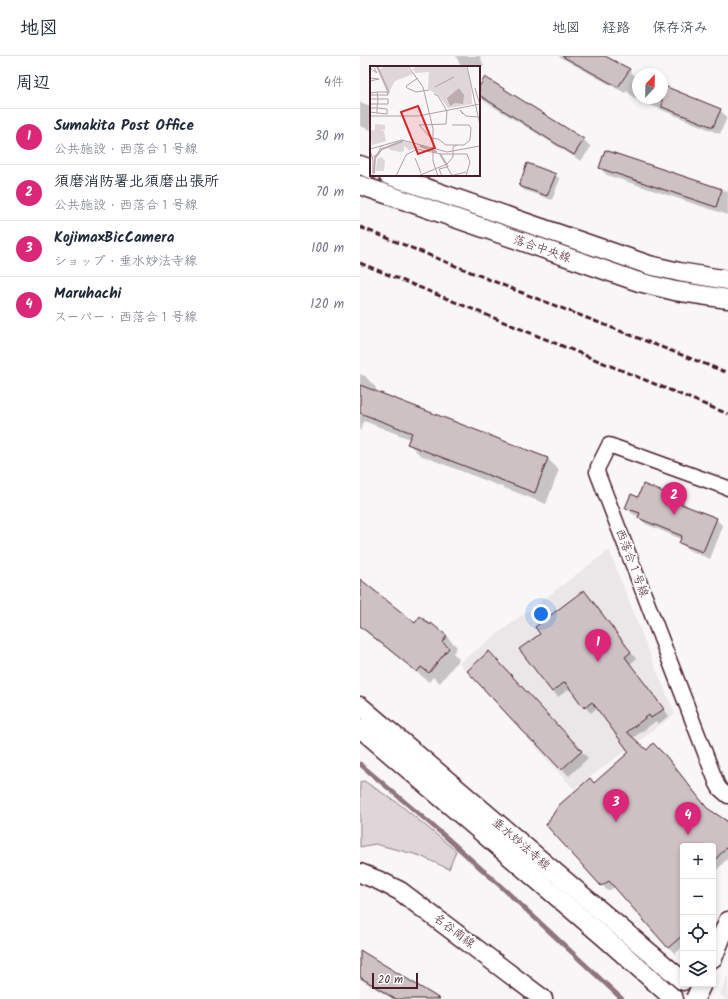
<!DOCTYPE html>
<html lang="ja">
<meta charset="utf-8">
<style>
:root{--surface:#fff;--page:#f6f6f7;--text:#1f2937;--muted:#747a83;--line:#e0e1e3;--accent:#db2777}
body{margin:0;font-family:Kalam,"Klee One",sans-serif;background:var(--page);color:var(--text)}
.controls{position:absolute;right:12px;bottom:12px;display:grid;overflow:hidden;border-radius:4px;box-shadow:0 2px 6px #0003}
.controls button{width:36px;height:36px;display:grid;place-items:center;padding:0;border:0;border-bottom:1px solid var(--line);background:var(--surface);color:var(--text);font:20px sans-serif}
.compass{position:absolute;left:272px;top:12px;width:36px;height:36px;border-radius:50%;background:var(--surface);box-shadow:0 2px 6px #0003;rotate:22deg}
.scale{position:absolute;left:12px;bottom:10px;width:46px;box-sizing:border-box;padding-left:4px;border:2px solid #4a1f2b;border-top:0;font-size:11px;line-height:14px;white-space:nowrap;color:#4a1f2b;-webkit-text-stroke:3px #fff;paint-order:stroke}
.you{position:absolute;left:181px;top:558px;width:14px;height:14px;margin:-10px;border:3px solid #fff;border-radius:50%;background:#1a73e8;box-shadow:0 0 0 6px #1a73e833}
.badge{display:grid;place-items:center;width:26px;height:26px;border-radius:50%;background:var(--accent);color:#fff;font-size:13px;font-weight:700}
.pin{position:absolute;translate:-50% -33px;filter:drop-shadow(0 1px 2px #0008)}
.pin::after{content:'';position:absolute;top:21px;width:14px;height:12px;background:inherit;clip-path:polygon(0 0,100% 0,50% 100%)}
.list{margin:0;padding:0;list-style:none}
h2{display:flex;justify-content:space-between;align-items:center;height:52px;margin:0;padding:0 16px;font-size:17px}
h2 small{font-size:13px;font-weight:400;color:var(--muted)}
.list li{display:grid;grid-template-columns:26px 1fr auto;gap:12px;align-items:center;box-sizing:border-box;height:56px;padding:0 16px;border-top:1px solid var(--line)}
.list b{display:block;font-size:15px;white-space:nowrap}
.list p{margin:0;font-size:13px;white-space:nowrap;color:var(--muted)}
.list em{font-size:13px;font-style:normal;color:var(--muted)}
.icon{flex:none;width:22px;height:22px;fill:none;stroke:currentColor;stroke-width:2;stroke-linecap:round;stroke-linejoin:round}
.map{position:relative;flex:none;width:368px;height:943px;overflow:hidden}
header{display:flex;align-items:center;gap:24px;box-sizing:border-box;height:56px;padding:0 20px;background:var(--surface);border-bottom:1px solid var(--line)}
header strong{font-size:19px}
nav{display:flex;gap:22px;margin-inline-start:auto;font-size:14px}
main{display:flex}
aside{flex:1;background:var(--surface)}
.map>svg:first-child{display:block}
</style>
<header>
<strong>地図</strong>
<nav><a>地図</a><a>経路</a><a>保存済み</a></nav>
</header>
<main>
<aside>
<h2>周辺<small>4件</small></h2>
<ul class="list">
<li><span class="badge">1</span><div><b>Sumakita Post Office</b><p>公共施設 · 西落合１号線</p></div><em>30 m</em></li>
<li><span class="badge">2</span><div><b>須磨消防署北須磨出張所</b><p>公共施設 · 西落合１号線</p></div><em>70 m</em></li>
<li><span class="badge">3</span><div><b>Kojima×BicCamera</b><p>ショップ · 垂水妙法寺線</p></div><em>100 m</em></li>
<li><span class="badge">4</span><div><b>Maruhachi</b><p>スーパー · 西落合１号線</p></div><em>120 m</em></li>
</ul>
</aside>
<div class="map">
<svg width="368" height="943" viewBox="0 0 368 943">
<rect width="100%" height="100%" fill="#f8f6f7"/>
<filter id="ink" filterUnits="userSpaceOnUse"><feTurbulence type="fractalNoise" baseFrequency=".025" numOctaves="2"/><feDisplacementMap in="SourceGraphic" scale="8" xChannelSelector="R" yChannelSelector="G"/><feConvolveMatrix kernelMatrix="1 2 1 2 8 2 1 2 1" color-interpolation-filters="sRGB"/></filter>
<g filter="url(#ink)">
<!-- built -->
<g fill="#ebe6e8">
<polygon points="249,494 288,594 315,658 214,733 99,607"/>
<polygon points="368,919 368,943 366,943 360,938"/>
</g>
<!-- green -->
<polygon fill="#ded6d9" stroke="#947a82" points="4,725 38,747 96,795 89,813 58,799 15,788 0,791 0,726"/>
<!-- shadow -->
<g fill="#0003">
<polygon points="96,0 120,0 124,10 119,12 119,11 101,11"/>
<polygon points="198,0 243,0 269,14 274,19 278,21 278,42 302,42 302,31 360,54 367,61 360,78 283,46 273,41 267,35 265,37"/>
<polygon points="126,22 224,84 231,91 221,105 123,44 119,39 119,33"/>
<polygon points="0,46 11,50 11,74 0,70"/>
<polygon points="246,95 368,136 368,159 247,119 240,112"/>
<polygon points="195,119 200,123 192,144 164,134 160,130"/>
<polygon points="0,318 5,320 16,332 15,336 188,403 199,414 186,448 60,399 49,388 50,383 4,365 0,376"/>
<polygon points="284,429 323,445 329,452 356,463 363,470 350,503 327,493 320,486 321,483 286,468 279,462 279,461 273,458 266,451 278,442"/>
<polygon points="0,524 55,568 70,570 86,580 97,591 93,597 99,603 80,627 73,621 69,626 0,571"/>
<polygon points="224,535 230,541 276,603 270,608 309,660 298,668 296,665 273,682 288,695 293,688 312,707 349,755 368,768 368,802 353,818 353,790 323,790 323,890 315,898 255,831 248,835 242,829 235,728 270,696 237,652 231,657 225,651 211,632 198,641 193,635 181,578"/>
<polygon points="136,603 198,671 228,702 209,720 181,692 180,692 173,685"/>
<polygon points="0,895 77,943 33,943 0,923"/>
</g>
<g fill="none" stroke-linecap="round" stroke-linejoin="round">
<!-- stream -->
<polyline stroke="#8f747b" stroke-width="4.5" points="0,708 86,781 146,835 262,943"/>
</g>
<!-- building -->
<g fill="#cdc1c4" stroke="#4a1f2b">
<polygon points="202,0 245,0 270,13 258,31"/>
<polygon points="125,21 224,83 214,99 119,39 119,31"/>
<polygon points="302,29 361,53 353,71 302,51"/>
<polygon points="245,94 362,133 356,151 239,112"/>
<polygon points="167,107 196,118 187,140 159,130"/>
<polygon points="0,329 188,402 175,437 47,388 52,377 0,357"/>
<polygon points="283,428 323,444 321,448 357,462 343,496 319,487 322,480 278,462 280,457 265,452 271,438 278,441"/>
<polygon points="0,523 55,567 60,560 70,569 71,567 87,580 82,586 89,592 69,617 61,611 57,616 0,570"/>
<polygon points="224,534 271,596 265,601 304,653 291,662 289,659 267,676 287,694 293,687 306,700 347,752 367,765 368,775 368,790 353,806 353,790 323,790 323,879 308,892 249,825 241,830 186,769 199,749 230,722 234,727 269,696 232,646 224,652 205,626 192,636 159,593 180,578 175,571"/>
<polygon points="129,595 198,670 198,669 222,695 201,714 174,685 173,686 107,615"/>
<polygon points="0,894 80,943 35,943 0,921"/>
</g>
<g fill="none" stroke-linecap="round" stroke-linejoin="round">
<defs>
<polyline id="minor" points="368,432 249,389 238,411 237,416 357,728 360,733 368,740"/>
<g id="tertiary">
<polyline points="0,109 11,113"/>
<polyline points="28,119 289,209 319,216 368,224"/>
<polyline points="0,129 279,226 315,235 368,243"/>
<polyline points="0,650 323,925"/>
<polyline points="0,672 245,882 314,943"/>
<polyline points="0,817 20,825 40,835 183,943"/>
<polyline points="353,902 368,865"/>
</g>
</defs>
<!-- minor casing -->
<use href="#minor" stroke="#4a1f2b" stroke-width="17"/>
<!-- tertiary casing -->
<use href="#tertiary" stroke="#4a1f2b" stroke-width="21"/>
<!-- minor -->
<use href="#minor" stroke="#fff" stroke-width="14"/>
<!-- tertiary -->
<use href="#tertiary" stroke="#fff" stroke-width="18"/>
<!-- rail -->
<g stroke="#4a1f2b" stroke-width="3" stroke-dasharray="6 3" stroke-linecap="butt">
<polyline points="0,171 155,234 368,317"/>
<polyline points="0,207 368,358"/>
</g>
<defs>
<polyline id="tertiary-bridge" points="335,943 342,928"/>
</defs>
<!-- tertiary-bridge casing -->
<use href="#tertiary-bridge" stroke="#4a1f2b" stroke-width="21" stroke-linecap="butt"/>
<!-- tertiary-bridge -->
<use href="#tertiary-bridge" stroke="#fff" stroke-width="18"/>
</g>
</g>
<g text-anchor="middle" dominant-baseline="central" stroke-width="4" stroke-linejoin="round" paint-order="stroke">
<!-- street labels -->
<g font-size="12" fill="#4a1f2b" stroke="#fff">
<text transform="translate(182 193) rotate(19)">落合中央線</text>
<text transform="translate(272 507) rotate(69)">西落合１号線</text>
<text transform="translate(161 788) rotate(41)">垂水妙法寺線</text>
<text transform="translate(94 875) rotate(37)">名谷南線</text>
</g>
</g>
<!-- overview -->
<g transform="translate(10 10)">
<rect width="110" height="110" fill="#f8f6f7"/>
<path d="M17 0H36L43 8 25 15 19 26 9 3ZM48 0H96L101 16 102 38 78 42 69 30 58 23 59 6 46 7 42 3ZM5 58 15 59V64H10L14 65 16 75 2 79 0 65 5 64ZM33 76H38L50 81 39 84 34 80V85L30 86 20 84 18 81ZM11 91 15 95 14 105H6L7 93Z" fill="#ded6d9"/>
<path d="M89 22 94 29 93 38 85 37 80 40 77 32Z" fill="#bdadb0"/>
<path fill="none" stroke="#bdadb0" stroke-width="2" d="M7 0 19 27M50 80 67 86M70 88 78 101M4 107 5 92 12 83 33 75"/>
<path fill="none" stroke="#b2a0a5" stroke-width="1" d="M38 0 53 21 63 63V95L68 110M97 0 110 59M1 3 7 7 4 2M0 12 9 13 0 15M48 12 36 20 37 22 46 26 59 24M65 21 84 11M105 22 109 36M0 27 7 26 8 33 7 42H0M64 28 68 30 77 45M0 29H18L17 26H7M0 33H18V38H0M77 45 76 58 49 59 61 72 68 73 76 79H94L100 74 101 62M0 46 7 47 17 48V43L7 42V47M93 48 90 44 96 50 108 51M0 50H48L110 38M82 59H99L101 62M0 83 32 74 77 86 110 80M0 84 3 94V110M3 91 8 88 11 80M45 92 51 107M26 110 36 89 47 83 71 88H97L100 96 96 110M48 110 77 98 83 91V81L87 79M72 110 69 103 77 101 82 109M80 110 96 106"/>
<path fill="#d62828" fill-opacity="0.15" stroke="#d62828" stroke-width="2" d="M48 40 65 82 48 88 31 46Z"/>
<rect width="110" height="110" fill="none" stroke="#4a1f2b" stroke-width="2"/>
</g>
</svg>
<div class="controls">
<button>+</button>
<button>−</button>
<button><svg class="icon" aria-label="locate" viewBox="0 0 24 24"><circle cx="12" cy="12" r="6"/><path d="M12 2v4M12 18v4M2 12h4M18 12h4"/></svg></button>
<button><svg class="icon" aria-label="layers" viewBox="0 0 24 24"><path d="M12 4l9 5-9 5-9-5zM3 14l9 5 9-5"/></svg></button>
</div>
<svg class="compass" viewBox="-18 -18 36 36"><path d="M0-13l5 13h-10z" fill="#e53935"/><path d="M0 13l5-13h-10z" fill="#747a83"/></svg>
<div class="scale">20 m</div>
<div class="you"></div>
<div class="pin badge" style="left:238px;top:606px">1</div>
<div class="pin badge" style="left:314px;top:459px">2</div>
<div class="pin badge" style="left:256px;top:766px">3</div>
<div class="pin badge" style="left:328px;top:779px">4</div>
</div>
</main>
